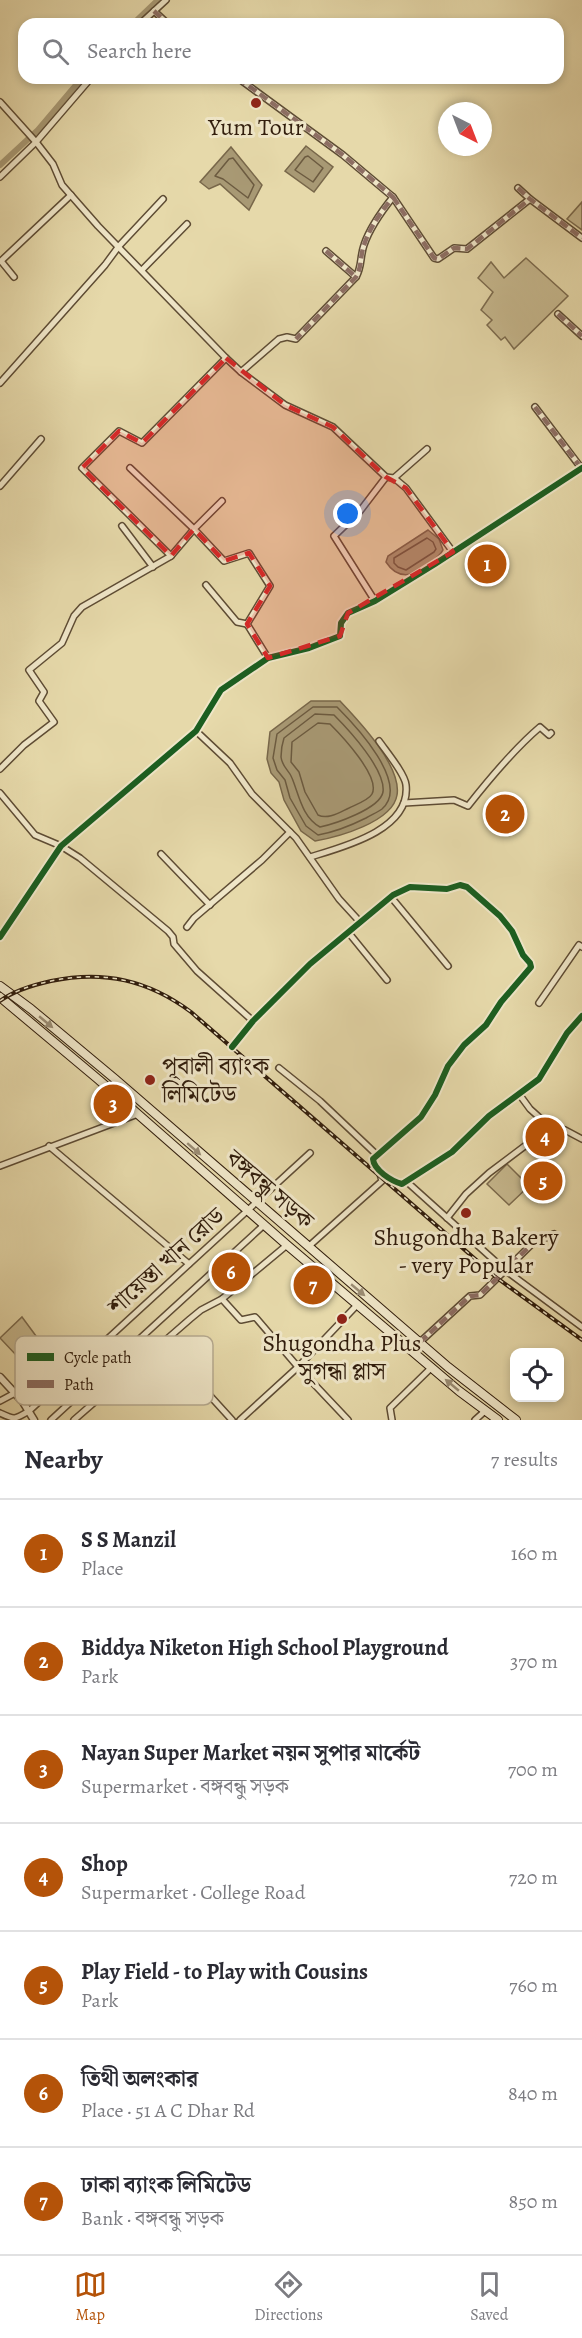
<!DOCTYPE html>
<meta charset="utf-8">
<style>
:root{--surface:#fff;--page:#f2f2f3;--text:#2b2b33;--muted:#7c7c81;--line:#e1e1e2;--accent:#b45309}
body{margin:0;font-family:Alegreya,"Noto Serif Bengali",serif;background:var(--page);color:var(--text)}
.controls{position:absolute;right:18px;bottom:18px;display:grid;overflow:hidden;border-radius:12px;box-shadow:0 3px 9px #0003}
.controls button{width:54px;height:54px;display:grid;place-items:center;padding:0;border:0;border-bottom:2px solid var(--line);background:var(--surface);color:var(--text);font:30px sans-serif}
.compass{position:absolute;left:438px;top:102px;width:54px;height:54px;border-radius:50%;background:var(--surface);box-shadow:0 3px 9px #0003;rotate:138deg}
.you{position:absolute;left:348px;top:514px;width:21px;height:21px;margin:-15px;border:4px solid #fff;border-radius:50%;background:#1a73e8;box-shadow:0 0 0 9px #1a73e833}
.badge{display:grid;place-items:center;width:39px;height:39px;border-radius:50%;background:var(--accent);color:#fff;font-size:20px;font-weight:700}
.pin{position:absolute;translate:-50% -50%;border:3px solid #fff;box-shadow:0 2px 6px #0006}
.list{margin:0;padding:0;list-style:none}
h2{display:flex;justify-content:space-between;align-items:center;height:78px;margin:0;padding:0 24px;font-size:26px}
h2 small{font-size:20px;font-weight:400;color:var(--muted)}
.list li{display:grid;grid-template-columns:39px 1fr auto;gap:18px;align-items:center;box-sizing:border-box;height:108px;padding:0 24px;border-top:2px solid var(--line)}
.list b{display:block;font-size:22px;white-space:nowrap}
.list p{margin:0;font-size:20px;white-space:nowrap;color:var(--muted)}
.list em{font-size:20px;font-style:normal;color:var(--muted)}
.icon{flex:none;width:33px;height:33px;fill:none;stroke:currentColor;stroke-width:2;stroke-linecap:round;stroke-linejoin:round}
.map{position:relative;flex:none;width:582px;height:1420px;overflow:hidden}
.search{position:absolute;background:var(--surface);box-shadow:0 3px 9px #0003;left:18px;right:18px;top:18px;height:66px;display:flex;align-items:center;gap:15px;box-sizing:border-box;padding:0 21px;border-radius:18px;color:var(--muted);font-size:22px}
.sheet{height:834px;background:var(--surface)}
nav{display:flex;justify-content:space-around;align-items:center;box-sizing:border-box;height:84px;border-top:2px solid var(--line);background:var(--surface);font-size:16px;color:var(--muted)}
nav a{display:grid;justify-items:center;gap:3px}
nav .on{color:var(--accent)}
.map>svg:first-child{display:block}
</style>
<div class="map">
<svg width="582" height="1420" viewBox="0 0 582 1420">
<rect width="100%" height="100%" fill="#e6d9aa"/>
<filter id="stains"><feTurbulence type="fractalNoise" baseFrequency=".00333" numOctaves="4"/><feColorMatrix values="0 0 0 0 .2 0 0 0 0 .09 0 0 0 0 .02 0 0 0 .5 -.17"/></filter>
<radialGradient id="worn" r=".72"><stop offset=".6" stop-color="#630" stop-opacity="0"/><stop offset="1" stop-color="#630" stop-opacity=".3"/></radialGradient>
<!-- green -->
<g fill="#c7b98f" stroke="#7c6b4e" stroke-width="1.5">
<polygon points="582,202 582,230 567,219"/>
<polygon points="526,258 568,296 514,349 505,337 501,340 487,325 492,320 481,310 493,292 478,278 491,262 504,278"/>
<polygon points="507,1164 529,1186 509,1205 487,1184"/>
<polygon points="540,1170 552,1181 542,1192 531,1181"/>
<polygon points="22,1317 36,1336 16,1355 0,1338"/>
</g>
<!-- water -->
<g fill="#a89974" stroke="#78674a" stroke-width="1.5">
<polygon points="306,146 333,167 314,192 285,171"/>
<polygon points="231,147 262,185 249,210 220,184 209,189 200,182"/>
<path d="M428 530 439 539 443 550 441 553C426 570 402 587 386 562L388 556Z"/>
<path d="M311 701H340C358 720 402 766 397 795 393 822 338 837 315 841L301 831 284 800 279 782 271 773 267 759 270 732Z"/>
</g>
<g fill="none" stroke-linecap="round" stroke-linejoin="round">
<!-- shore -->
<g stroke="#6c5b40" stroke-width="1.5">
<polygon points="308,156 323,168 313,182 295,170 305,157"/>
<polygon points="233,158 254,185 248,198 223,179 215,176 229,159"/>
<polygon points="427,538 433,542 436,549 434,552 406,570 398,567 394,563 394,558"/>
<path d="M313 707H337C355 725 411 784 382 809 378 812 371 815 366 818 350 826 335 832 318 835L306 826 290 798 285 780 277 770 273 758 277 734Z"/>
<path d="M315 714 334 715C349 730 386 770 383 792 380 809 334 824 320 827 302 817 299 795 292 778 289 770 282 767 281 757 281 751 282 744 284 738Z"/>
<path d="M318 723 330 724C341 735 381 777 372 794 369 800 355 805 349 808 340 812 328 820 318 815L305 792 299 772 291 762 292 742Z"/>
</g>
<!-- canal -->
<g stroke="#a89974" stroke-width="6">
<polyline points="133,24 158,0"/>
<polyline points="0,165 38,130 82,78"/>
</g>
<defs>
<g id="minor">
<polyline points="154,11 168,24"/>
<polyline points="140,24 166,0"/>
<path d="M238 78 343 155 393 197C381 212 370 227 364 245 360 256 362 267 356 277L296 339 287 337 279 339 241 372 285 405 333 427 386 477 394 478 406 488 453 552"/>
<polyline points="0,102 36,142 53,164 62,185 98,226 226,358"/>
<polyline points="0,177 36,142 91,78"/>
<polyline points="518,188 530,199 582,238"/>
<polyline points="393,197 434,258 438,259 454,248 467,249 530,199"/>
<polyline points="326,251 356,277"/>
<polyline points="142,270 187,224"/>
<polyline points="14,277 1,261 71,195"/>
<polyline points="558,314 582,336"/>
<polyline points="0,383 105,265 119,246 163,199"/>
<polyline points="535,407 582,469"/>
<polyline points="130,468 194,529 171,556 82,468 119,431 142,443 226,358 241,372"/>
<polyline points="394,478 427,449"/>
<polyline points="0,486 41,439"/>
<polyline points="222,501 194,529 224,561 249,553 270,586 247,624 268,658"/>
<polyline points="122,526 153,567"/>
<polyline points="206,585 237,622 247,624"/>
<polyline points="375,601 334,536 360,511 386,477"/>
<polyline points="196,731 230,763 252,794 296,838 339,899 360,922"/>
<polyline points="0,769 24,745 54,722 39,701 44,692 29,670 62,643 74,616 82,607 171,556"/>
<polyline points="0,793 35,835 61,846 80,858 168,931 173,937 174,944 197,971 253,1021"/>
<path d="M404 803 454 800 468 806C490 778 513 750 540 727L549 735 551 733"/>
<polyline points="161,854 210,905"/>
<path d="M310 857C343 847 411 830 406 785 405 774 386 751 379 741"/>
<polyline points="391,897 448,966"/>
<polyline points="187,927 194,918 262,860 290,832"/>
<polyline points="348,932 387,980"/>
<polyline points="0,937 61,846 196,731 221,690 268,658 309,648 340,636 341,623 348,613 375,601 435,564 582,468"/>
<polyline points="539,1003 579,945 582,947"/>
<path d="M232 1047 253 1021 310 964 393 895 410 887 447 889 460 885 467 887 500 916 512 931 523 955 530 963 531 967 501 1002 486 1025 464 1045 448 1066 435 1095 421 1117 373 1159C374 1170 391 1181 402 1184L452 1152 489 1116 539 1079 567 1033 582 1016"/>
<polyline points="279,1068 320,1101 377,1155"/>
<polyline points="519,1094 530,1109 550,1127 565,1130 582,1139"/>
<polyline points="49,1146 189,1264"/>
<polyline points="0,1166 138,1114"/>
<polyline points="406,1181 505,1270 582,1327"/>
<polyline points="447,1218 466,1194 489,1173 550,1127"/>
<polyline points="308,1247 382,1181 379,1170"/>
<polyline points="222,1299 241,1320 255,1317 257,1319 298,1367 348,1420"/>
<polyline points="420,1342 470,1296 480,1295 532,1244 554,1234"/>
<polyline points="162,1343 232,1420"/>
<polyline points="0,1401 15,1393"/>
<path d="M0 1413C15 1420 14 1420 29 1411L310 1153"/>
<polyline points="51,1420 264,1225"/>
<polyline points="74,1420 190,1319 201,1310 222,1299 287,1245"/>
<polyline points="240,1420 298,1367 358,1304"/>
<polyline points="392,1420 390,1408 432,1367"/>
<polyline points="475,1420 485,1411"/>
</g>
<polyline id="tertiary" points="0,1377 23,1402 34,1420"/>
<g id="secondary">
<polyline points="0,986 31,1009 115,1079 448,1367 516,1420"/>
<polyline points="0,997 99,1080 287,1245 459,1391 498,1420"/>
</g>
</defs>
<!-- minor casing -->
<use href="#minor" stroke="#5e4c34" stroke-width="8"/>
<!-- tertiary casing -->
<use href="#tertiary" stroke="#5e4c34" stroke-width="9"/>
<!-- secondary casing -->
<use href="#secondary" stroke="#311d0c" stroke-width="10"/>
<!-- minor -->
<use href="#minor" stroke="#efe6c8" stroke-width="5"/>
<!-- tertiary -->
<use href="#tertiary" stroke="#efe6c8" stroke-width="6"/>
<!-- secondary -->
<use href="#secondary" stroke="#efe6c8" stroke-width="8"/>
<defs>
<path id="rail" d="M0 1001C15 990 33 985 51 981 104 970 148 980 191 1012L497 1278 582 1340"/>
</defs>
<!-- rail casing -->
<use href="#rail" stroke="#311d0c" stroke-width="4"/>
<!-- rail -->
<use href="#rail" stroke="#efe6c8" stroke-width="1.5" stroke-dasharray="4.5" stroke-linecap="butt"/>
<!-- quiet -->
<g stroke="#8d6e63" stroke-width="4.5" stroke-dasharray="9 4.5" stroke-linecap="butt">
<polyline points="154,11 168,24"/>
<path d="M238 78 343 155 393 197C381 212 370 227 364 245 360 256 362 267 356 277L296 339"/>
<polyline points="518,188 530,199 582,238"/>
<polyline points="393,197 434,258 438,259 454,248 467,249 530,199"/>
<polyline points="326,251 356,277"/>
<polyline points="558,314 582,336"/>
<polyline points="535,407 582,469"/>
<polyline points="420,1342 470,1296 480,1295 532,1244 554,1234"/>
</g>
<defs>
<g id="cycleway">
<polyline points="0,937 61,846 196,731 221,690 268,658 309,648 340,636 341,623 348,613 375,601 435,564 582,468"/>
<path d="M232 1047 253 1021 310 964 393 895 410 887 447 889 460 885 467 887 500 916 512 931 523 955 530 963 531 967 501 1002 486 1025 464 1045 448 1066 435 1095 421 1117 373 1159C374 1170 391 1181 402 1184L452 1152 489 1116 539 1079 567 1033 582 1016"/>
</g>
</defs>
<!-- cycleway casing -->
<use href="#cycleway" stroke="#efe6c8" stroke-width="10"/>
<!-- cycleway -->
<use href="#cycleway" stroke="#1b5e20" stroke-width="6"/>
</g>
<!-- one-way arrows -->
<defs><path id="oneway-solid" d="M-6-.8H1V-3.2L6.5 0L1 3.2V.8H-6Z" transform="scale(1.5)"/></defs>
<g fill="#9a8c73">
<use href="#oneway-solid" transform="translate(46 1022) rotate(40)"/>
<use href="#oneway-solid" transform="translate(194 1149) rotate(41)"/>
<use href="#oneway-solid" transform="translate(358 1290) rotate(40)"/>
<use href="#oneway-solid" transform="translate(452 1385) rotate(-140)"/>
</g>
<!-- marked area -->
<path fill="#d62828" fill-opacity="0.2" stroke="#d62828" stroke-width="4.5" stroke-dasharray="12 8" stroke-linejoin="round" d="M226 358 285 405 333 427 386 477 406 488 453 552 348 613 340 636 268 658 247 624 270 586 249 553 224 561 194 529 171 556 82 468 119 431 142 443Z"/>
<!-- markers -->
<g fill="#8f2418" stroke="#efe6c8" stroke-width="2">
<circle cx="256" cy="103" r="6"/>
<circle cx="150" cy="1080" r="6"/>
<circle cx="466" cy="1213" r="6"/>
<circle cx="342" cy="1319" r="6"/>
</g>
<g text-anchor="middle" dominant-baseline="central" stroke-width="6" stroke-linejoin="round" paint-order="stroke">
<!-- poi labels -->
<g font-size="24" fill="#311d0c" stroke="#efe6c8">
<text x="256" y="127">Yum Tour</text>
<text x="162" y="1066" text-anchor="start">পূবালী ব্যাংক<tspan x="162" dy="28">লিমিটেড</tspan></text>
<text x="466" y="1237">Shugondha Bakery<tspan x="466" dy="28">- very Popular</tspan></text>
<text x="342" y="1343">Shugondha Plus<tspan x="342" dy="28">সুগন্ধা প্লাস</tspan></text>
</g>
<!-- street labels -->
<g font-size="24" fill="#311d0c" stroke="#efe6c8">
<text transform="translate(270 1189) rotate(41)">বঙ্গবন্ধু সড়ক</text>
<text transform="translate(166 1261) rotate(-42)">শায়েস্তা খান রোড</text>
</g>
</g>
<!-- legend -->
<rect x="15" y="1336" width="198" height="69" rx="9" fill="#efe6c8" stroke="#b6aa90" stroke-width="1.5"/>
<rect x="27" y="1353" width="27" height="8" fill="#1b5e20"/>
<rect x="27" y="1380" width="27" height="8" fill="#8d6e63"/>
<g font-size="16" fill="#311d0c">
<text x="64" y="1363">Cycle path</text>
<text x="64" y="1390">Path</text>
</g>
<rect width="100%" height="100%" filter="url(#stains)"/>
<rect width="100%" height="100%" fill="url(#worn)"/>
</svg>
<div class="controls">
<button><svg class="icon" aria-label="locate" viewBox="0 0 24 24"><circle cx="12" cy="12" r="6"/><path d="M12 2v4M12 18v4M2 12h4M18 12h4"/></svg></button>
</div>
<svg class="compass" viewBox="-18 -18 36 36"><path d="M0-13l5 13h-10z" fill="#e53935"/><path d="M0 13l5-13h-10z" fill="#7c7c81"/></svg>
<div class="you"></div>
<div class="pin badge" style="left:487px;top:564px">1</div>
<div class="pin badge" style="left:505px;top:814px">2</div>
<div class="pin badge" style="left:113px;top:1104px">3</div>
<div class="pin badge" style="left:545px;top:1137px">4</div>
<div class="pin badge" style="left:543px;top:1181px">5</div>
<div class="pin badge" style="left:231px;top:1272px">6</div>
<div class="pin badge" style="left:313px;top:1285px">7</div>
<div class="search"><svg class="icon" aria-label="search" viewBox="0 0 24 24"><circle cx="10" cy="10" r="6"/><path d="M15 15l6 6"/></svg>Search here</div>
</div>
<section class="sheet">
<h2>Nearby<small>7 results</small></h2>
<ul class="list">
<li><span class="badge">1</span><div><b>S S Manzil</b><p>Place</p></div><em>160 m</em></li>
<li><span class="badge">2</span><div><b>Biddya Niketon High School Playground</b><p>Park</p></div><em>370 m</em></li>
<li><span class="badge">3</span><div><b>Nayan Super Market নয়ন সুপার মার্কেট</b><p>Supermarket · বঙ্গবন্ধু সড়ক</p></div><em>700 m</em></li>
<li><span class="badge">4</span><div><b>Shop</b><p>Supermarket · College Road</p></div><em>720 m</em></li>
<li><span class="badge">5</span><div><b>Play Field - to Play with Cousins</b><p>Park</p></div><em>760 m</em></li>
<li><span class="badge">6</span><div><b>তিথী অলংকার</b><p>Place · 51 A C Dhar Rd</p></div><em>840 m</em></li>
<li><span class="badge">7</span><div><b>ঢাকা ব্যাংক লিমিটেড</b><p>Bank · বঙ্গবন্ধু সড়ক</p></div><em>850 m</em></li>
</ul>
</section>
<nav>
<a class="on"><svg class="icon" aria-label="map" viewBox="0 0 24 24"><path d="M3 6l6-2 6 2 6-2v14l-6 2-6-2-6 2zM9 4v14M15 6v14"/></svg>Map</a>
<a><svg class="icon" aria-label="directions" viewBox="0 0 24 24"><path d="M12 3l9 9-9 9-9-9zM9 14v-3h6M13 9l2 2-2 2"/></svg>Directions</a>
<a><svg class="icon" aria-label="saved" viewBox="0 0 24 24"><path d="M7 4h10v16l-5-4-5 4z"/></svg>Saved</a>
</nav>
